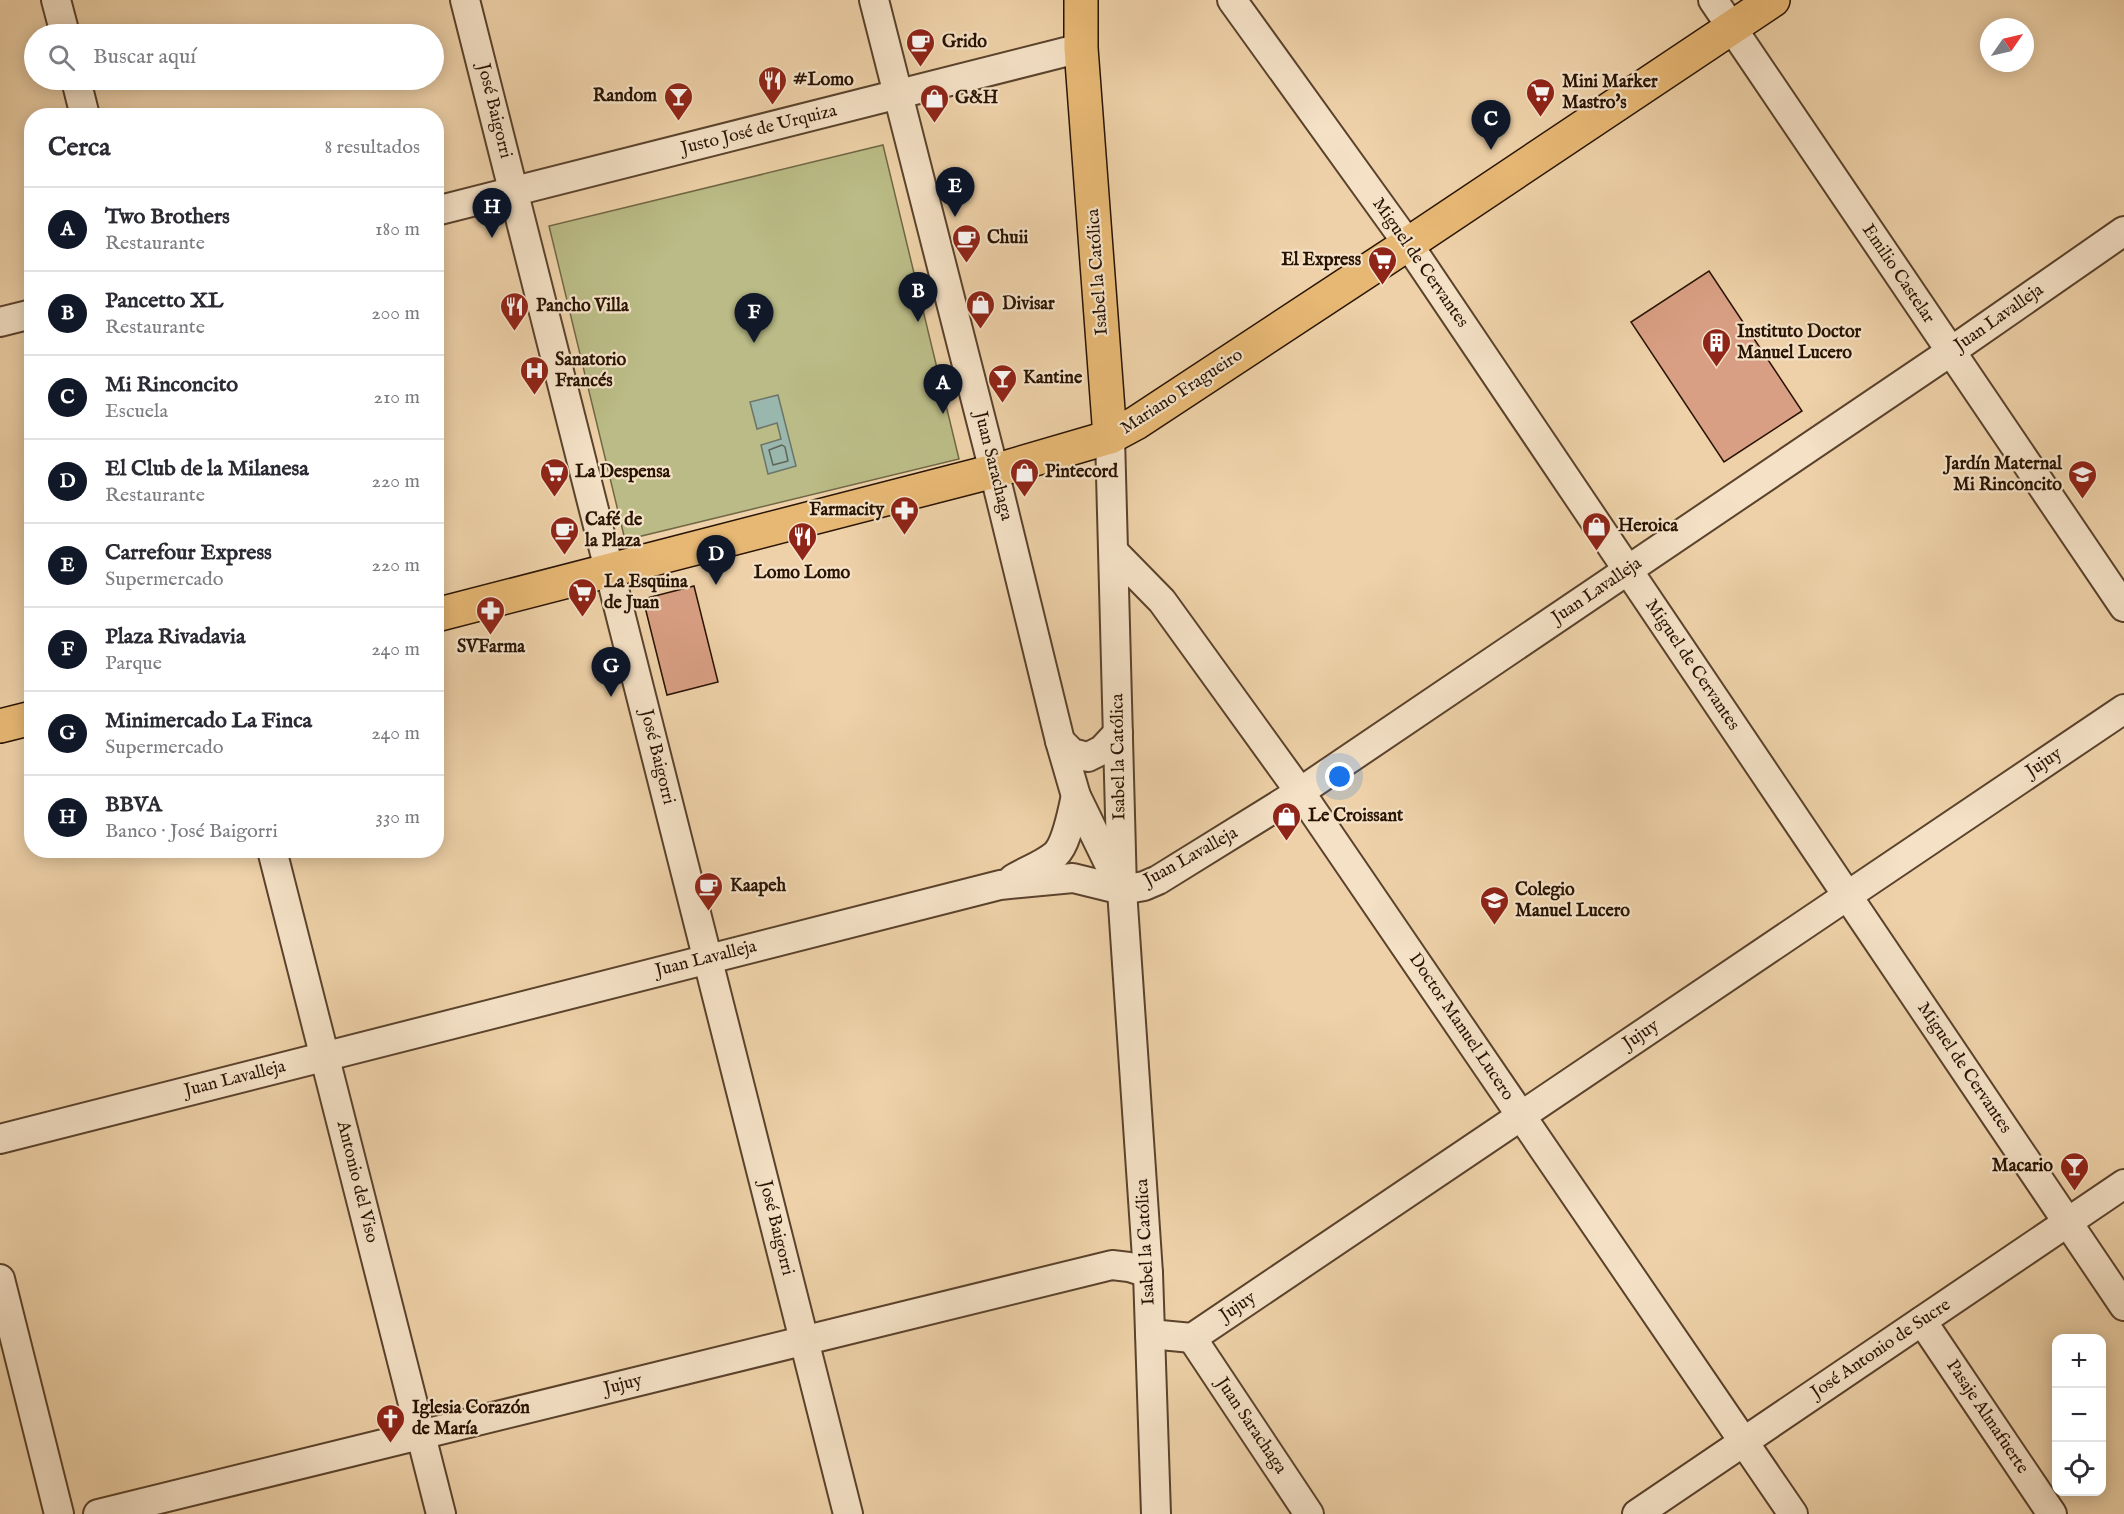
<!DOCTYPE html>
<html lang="es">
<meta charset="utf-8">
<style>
:root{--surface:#fff;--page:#f2f2f3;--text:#2b2b33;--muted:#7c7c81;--line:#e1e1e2;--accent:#111827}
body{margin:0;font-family:"IM FELL English",serif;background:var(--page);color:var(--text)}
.controls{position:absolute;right:18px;bottom:18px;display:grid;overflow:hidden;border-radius:12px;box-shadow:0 3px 15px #0003}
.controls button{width:54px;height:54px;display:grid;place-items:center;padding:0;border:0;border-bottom:2px solid var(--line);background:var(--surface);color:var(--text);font:30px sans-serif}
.compass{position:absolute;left:1980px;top:18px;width:54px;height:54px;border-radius:50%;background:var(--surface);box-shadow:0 3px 15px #0003;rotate:56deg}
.you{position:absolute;left:1340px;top:777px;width:21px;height:21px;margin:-15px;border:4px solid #fff;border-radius:50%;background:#1a73e8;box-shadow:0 0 0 9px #1a73e833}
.badge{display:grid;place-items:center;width:39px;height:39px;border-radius:50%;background:var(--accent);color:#fff;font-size:20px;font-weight:700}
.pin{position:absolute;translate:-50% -50px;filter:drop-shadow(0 2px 3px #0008)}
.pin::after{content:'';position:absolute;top:32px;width:21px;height:18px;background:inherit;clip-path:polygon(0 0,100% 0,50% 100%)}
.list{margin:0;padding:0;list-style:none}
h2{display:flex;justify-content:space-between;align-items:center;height:78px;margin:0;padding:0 24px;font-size:26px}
h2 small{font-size:20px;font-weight:400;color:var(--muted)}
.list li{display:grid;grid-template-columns:39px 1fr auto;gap:18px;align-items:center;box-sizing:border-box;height:84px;padding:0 24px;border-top:2px solid var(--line)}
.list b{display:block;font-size:22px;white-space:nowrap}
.list p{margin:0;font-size:20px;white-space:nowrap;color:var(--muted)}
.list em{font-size:20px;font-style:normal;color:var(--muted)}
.icon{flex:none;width:33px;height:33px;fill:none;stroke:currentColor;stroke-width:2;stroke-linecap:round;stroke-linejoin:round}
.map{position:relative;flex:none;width:2124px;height:1514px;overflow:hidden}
.search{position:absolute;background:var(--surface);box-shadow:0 3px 15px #0003;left:24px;top:24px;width:420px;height:66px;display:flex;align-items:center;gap:15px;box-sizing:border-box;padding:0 21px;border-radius:33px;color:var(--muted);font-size:22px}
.panel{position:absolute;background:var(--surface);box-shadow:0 3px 15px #0003;left:24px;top:108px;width:420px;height:750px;border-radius:24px}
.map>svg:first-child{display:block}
</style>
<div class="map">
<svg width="2124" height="1514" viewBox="0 0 2124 1514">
<rect width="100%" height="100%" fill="#eed1a8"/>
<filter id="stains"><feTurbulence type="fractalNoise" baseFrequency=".00333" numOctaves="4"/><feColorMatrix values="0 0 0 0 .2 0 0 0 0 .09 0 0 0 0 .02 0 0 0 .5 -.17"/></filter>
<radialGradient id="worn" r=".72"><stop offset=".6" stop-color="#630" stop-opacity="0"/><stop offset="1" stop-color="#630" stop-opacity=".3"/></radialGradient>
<!-- green -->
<polygon fill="#babb86" stroke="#716744" stroke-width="1.5" points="883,145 959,459 625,540 549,226"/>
<!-- water -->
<polygon fill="#99b7ac" stroke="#6c7568" stroke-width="1.5" points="778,395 796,466 768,474 761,445 781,439 777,423 757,429 750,402"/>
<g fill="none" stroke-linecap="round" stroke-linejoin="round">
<!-- shore -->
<polygon stroke="#606558" stroke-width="1.5" points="782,445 785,447 788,461 773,465 769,450"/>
</g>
<!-- building -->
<g fill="#d99f84" stroke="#281303" stroke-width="1.5">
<polygon points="1709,271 1802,411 1724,462 1631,322"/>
<polygon points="694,586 718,682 667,695 643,599"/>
</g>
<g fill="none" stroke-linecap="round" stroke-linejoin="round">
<defs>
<g id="minor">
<polyline points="56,0 65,34"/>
<polyline points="465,0 848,1514"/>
<polyline points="874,0 994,471 1060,741 1076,796 1117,880"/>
<polyline points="1232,0 1408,244 2124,1306"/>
<polyline points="1713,0 2124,607"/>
<polyline points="76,80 85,116"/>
<polyline points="436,211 1081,48"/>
<polyline points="0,322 32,314"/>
<polyline points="1110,437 1122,890 1148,1273 1156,1514"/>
<polyline points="1114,552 1162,601 1300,792 1793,1514"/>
<polyline points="1060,741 1072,753 1088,757 1102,750 1118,733"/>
<polyline points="272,850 441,1514"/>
<path d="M1013 879C1026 871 1043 865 1055 855 1067 844 1072 812 1076 796"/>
<polyline points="0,1139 1000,885 1073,878 1122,890 1144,886 1158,880 1300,792 1950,352 2124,231"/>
<polyline points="0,1279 59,1514"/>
<polyline points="1922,1321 2052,1514"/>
<polyline points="1150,1334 1192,1338 2124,709"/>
<polyline points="1192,1338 1309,1514"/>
<polyline points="98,1514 1112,1265 1129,1267 1148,1273"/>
<polyline points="1637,1514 2124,1184"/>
</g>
<g id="major">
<polyline points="1081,0 1081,48 1110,437"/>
<polyline points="436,615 994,471 1110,437 1136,423 1408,244 1773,0"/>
<polyline points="0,726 32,718"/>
</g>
</defs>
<!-- minor casing -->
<use href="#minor" stroke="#5a422c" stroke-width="32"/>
<!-- major casing -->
<use href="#major" stroke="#281303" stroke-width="36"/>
<!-- minor -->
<use href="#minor" stroke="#f4e1c6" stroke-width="28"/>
<!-- major -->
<use href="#major" stroke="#e7b874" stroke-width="33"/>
</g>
<!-- icons -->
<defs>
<symbol id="cafe-pin" viewBox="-11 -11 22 30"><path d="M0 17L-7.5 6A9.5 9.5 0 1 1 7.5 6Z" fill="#8f2418" stroke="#f4e1c6"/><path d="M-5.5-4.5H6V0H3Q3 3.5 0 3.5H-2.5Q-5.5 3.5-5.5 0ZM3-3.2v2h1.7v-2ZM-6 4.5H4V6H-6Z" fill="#fff"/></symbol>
<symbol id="restaurant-pin" viewBox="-11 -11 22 30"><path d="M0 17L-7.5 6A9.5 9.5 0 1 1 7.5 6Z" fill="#8f2418" stroke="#f4e1c6"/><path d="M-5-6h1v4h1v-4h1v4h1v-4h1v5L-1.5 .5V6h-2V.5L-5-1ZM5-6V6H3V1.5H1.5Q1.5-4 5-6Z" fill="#fff"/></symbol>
<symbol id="supermarket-pin" viewBox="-11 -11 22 30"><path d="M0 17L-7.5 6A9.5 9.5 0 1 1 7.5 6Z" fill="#8f2418" stroke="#f4e1c6"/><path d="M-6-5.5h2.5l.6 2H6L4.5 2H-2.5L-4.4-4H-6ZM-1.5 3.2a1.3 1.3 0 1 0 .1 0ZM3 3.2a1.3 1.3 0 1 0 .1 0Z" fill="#fff"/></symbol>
<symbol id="bar-pin" viewBox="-11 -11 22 30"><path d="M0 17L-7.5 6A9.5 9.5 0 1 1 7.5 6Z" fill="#8f2418" stroke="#f4e1c6"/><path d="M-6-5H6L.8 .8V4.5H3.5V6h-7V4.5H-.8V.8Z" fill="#fff"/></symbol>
<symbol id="shop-pin" viewBox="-11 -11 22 30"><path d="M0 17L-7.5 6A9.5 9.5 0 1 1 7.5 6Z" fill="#8f2418" stroke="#f4e1c6"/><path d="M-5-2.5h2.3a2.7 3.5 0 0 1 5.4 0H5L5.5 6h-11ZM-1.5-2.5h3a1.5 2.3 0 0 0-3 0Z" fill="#fff"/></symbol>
<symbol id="building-pin" viewBox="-11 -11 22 30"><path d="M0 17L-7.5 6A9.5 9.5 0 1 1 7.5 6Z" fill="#8f2418" stroke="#f4e1c6"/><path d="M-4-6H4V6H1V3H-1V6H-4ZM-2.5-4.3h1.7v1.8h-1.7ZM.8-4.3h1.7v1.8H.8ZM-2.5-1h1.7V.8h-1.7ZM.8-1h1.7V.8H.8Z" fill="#fff"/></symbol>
<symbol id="hospital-pin" viewBox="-11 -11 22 30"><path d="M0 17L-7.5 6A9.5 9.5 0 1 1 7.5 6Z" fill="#8f2418" stroke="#f4e1c6"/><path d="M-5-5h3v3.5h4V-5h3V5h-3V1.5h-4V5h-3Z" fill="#fff"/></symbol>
<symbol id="school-pin" viewBox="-11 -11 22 30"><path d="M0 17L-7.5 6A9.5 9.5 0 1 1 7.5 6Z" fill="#8f2418" stroke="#f4e1c6"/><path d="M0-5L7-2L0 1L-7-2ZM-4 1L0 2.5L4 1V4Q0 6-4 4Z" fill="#fff"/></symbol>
<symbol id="pharmacy-pin" viewBox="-11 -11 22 30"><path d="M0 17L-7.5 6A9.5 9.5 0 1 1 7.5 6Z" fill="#8f2418" stroke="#f4e1c6"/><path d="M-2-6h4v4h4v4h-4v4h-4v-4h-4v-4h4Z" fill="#fff"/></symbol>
<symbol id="church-pin" viewBox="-11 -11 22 30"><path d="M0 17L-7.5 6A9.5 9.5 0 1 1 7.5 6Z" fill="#8f2418" stroke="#f4e1c6"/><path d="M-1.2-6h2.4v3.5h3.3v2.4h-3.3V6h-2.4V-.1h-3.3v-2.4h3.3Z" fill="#fff"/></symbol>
</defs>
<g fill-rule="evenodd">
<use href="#cafe-pin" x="904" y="26" width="33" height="45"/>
<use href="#restaurant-pin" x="756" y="64" width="33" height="45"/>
<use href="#supermarket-pin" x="1524" y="76" width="33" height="45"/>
<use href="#bar-pin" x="662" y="80" width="33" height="45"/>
<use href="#shop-pin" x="918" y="82" width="33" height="45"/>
<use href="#cafe-pin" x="950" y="222" width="33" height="45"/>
<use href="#supermarket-pin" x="1366" y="244" width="33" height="45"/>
<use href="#shop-pin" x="964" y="288" width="33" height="45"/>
<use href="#restaurant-pin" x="498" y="290" width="33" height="45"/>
<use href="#building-pin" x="1700" y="326" width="33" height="45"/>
<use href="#hospital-pin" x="518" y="354" width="33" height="45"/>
<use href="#bar-pin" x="986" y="362" width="33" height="45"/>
<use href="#supermarket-pin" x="538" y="456" width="33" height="45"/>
<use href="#shop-pin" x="1008" y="456" width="33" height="45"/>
<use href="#school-pin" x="2066" y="458" width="33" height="45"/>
<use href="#pharmacy-pin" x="888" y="494" width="33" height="45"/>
<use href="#shop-pin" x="1580" y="510" width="33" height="45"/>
<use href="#cafe-pin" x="548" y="514" width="33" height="45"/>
<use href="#restaurant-pin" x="786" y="520" width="33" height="45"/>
<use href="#supermarket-pin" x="566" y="576" width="33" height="45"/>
<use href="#pharmacy-pin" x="474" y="594" width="33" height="45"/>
<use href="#shop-pin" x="1270" y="800" width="33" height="45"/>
<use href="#cafe-pin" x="692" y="870" width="33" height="45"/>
<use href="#school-pin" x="1478" y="884" width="33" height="45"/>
<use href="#bar-pin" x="2058" y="1150" width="33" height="45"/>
<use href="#church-pin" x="374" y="1402" width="33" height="45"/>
</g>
<g text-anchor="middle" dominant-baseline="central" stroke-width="4.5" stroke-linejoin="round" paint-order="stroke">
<!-- poi labels -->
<g font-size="18" font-weight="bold" fill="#281303" stroke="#f4e1c6" text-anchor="start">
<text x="942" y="42">Grido</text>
<text x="793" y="80">#Lomo</text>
<text x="1562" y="82">Mini Marker<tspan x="1562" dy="21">Mastro's</tspan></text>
<text x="657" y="96" text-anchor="end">Random</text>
<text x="955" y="98">G&amp;H</text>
<text x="987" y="238">Chuii</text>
<text x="1361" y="260" text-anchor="end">El Express</text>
<text x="1002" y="304">Divisar</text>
<text x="536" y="306">Pancho Villa</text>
<text x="1737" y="332">Instituto Doctor<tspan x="1737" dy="21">Manuel Lucero</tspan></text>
<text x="555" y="360">Sanatorio<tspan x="555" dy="21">Francés</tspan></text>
<text x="1023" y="378">Kantine</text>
<text x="2062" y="464" text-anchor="end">Jardín Maternal<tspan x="2062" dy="21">Mi Rinconcito</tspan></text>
<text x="575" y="472">La Despensa</text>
<text x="1045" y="472">Pintecord</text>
<text x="884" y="510" text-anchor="end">Farmacity</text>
<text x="585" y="520">Café de<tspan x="585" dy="21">la Plaza</tspan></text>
<text x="1618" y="526">Heroica</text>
<text x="802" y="573" text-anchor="middle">Lomo Lomo</text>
<text x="604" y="582">La Esquina<tspan x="604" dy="21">de Juan</tspan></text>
<text x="491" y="647" text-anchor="middle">SVFarma</text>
<text x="1308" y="816">Le Croissant</text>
<text x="730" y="886">Kaapeh</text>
<text x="1515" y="890">Colegio<tspan x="1515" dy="21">Manuel Lucero</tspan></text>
<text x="2053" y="1166" text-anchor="end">Macario</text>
<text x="412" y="1408">Iglesia Corazón<tspan x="412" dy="21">de María</tspan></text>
</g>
<!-- street labels -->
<g font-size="18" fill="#281303" stroke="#f4e1c6">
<text transform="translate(494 111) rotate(76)">José Baigorri</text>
<text transform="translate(759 130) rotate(-14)">Justo José de Urquiza</text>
<text transform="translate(1420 263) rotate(55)">Miguel de Cervantes</text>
<text transform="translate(1098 272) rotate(-94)">Isabel la Católica</text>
<text transform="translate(1898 274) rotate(56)">Emilio Castelar</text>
<text transform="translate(1999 318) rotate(-35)">Juan Lavalleja</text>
<text transform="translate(1182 392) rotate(-33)">Mariano Fragueiro</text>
<text transform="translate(993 466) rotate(76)">Juan Sarachaga</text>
<text transform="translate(1597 591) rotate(-34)">Juan Lavalleja</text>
<text transform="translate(1692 665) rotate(56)">Miguel de Cervantes</text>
<text transform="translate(657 757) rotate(76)">José Baigorri</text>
<text transform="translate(1119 757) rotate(-91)">Isabel la Católica</text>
<text transform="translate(2044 763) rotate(-34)">Jujuy</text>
<text transform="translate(1191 857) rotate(-29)">Juan Lavalleja</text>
<text transform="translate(706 959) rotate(-14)">Juan Lavalleja</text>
<text transform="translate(1461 1027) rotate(56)">Doctor Manuel Lucero</text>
<text transform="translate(1641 1035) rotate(-34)">Jujuy</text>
<text transform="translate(1964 1068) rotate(56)">Miguel de Cervantes</text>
<text transform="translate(235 1079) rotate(-14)">Juan Lavalleja</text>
<text transform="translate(357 1182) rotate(76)">Antonio del Viso</text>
<text transform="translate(776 1228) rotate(76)">José Baigorri</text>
<text transform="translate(1146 1242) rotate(-93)">Isabel la Católica</text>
<text transform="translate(1238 1307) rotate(-34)">Jujuy</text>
<text transform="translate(1881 1349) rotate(-34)">José Antonio de Sucre</text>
<text transform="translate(623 1385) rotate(-14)">Jujuy</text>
<text transform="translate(1987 1417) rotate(56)">Pasaje Almafuerte</text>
<text transform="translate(1251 1426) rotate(56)">Juan Sarachaga</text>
</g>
</g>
<rect width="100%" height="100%" filter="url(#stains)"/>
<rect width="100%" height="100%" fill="url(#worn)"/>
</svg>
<div class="controls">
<button>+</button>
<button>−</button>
<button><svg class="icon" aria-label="locate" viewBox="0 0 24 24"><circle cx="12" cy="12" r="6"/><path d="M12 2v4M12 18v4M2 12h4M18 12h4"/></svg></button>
</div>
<svg class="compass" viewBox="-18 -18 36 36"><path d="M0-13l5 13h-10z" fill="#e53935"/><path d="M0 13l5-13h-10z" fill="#7c7c81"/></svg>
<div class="you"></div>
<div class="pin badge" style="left:943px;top:414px">A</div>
<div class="pin badge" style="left:918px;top:322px">B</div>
<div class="pin badge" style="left:1491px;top:150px">C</div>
<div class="pin badge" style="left:716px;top:585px">D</div>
<div class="pin badge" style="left:955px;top:217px">E</div>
<div class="pin badge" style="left:754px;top:343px">F</div>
<div class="pin badge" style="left:611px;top:697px">G</div>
<div class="pin badge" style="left:492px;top:238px">H</div>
<div class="search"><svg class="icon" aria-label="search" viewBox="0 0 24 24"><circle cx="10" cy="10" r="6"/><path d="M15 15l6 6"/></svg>Buscar aquí</div>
<section class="panel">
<h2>Cerca<small>8 resultados</small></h2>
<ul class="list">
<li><span class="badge">A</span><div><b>Two Brothers</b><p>Restaurante</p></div><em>180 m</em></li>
<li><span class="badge">B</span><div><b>Pancetto XL</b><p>Restaurante</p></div><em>200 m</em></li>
<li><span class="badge">C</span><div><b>Mi Rinconcito</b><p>Escuela</p></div><em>210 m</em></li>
<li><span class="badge">D</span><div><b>El Club de la Milanesa</b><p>Restaurante</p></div><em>220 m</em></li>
<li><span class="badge">E</span><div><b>Carrefour Express</b><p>Supermercado</p></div><em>220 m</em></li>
<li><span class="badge">F</span><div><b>Plaza Rivadavia</b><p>Parque</p></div><em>240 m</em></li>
<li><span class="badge">G</span><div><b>Minimercado La Finca</b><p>Supermercado</p></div><em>240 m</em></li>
<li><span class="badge">H</span><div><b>BBVA</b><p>Banco · José Baigorri</p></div><em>330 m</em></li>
</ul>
</section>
</div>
